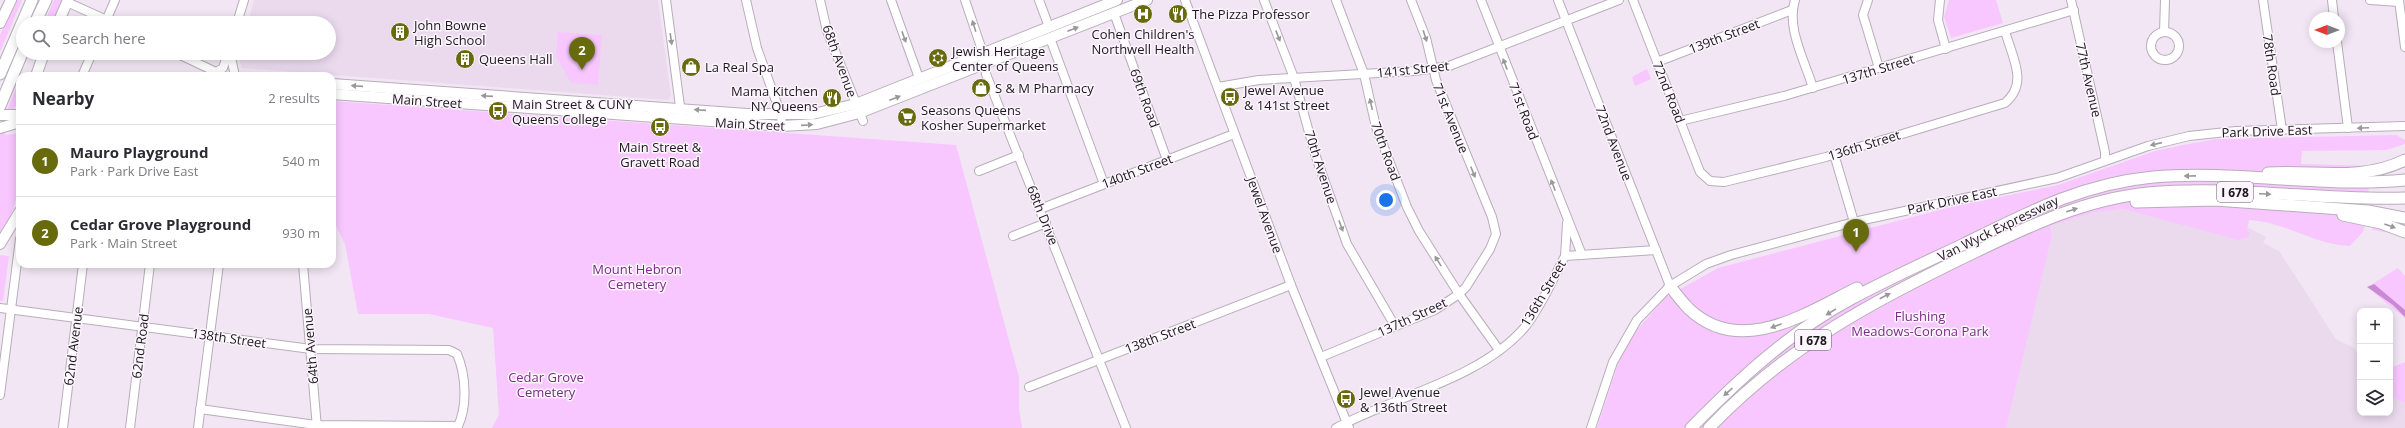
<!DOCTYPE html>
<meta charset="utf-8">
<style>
:root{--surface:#fff;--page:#f7f7f7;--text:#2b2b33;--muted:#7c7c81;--line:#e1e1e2;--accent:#686b0d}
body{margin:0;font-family:"Open Sans",sans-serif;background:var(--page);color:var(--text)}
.controls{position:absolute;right:12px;bottom:12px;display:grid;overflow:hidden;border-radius:8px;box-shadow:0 2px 10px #0003}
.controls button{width:36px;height:36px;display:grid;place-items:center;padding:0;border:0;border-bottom:1px solid var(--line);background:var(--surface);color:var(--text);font:20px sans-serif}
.compass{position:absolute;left:2309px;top:12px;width:36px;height:36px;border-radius:50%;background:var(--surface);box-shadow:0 2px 10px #0003;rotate:270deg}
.you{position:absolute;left:1386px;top:200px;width:14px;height:14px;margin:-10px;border:3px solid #fff;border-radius:50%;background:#1a73e8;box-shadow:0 0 0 6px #1a73e833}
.badge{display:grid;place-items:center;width:26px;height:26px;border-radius:50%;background:var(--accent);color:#fff;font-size:13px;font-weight:700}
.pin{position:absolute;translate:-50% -33px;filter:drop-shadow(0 1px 2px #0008)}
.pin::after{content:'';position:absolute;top:21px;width:14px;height:12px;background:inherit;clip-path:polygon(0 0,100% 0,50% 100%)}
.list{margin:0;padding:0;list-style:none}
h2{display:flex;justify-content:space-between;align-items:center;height:52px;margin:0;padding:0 16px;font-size:17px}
h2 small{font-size:13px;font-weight:400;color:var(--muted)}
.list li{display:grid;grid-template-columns:26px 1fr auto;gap:12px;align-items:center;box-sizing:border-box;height:72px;padding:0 16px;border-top:1px solid var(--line)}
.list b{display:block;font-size:15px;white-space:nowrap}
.list p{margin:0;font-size:13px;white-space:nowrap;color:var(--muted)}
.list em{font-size:13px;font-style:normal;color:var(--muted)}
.icon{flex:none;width:22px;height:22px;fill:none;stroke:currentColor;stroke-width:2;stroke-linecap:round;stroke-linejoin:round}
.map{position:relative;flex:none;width:2405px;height:428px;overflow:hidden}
.search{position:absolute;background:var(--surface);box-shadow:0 2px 10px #0003;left:16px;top:16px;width:320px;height:44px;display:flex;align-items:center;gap:10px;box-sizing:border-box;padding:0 14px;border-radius:22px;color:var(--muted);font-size:15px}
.panel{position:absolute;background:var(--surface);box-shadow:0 2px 10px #0003;left:16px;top:72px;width:320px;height:196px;border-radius:12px}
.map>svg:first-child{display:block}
</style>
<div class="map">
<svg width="2405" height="428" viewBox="0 0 2405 428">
<rect width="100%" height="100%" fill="#f2e6f4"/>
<!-- built -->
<g fill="#ebdaee">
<polygon points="254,0 658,0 671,96 668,100 241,68 239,53 329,53 329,23 248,23"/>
<polygon points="2123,209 2244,239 2247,227 2266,237 2263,243 2279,251 2336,339 2354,348 2360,357 2360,413 2390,413 2390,394 2405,399 2405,428 2002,428 2052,235 2050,226 2096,212"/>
</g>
<!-- green -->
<g fill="#f8c7ff">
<polygon points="15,0 22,0 0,52 0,35"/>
<polygon points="54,0 62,0 51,23 44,23"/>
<polygon points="1949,0 1996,0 2003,23 1951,38 1944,17"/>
<polygon points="558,32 602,35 598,85 571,83 556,56"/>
<polygon points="1647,69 1651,79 1635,86 1632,77"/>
<path d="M20 78V105L14 107 5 135 20 133C20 169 23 203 0 233V127Z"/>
<polygon points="332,101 956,145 1019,377 1019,409 1022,428 492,428 499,415 493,328 429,314 358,314 345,244 332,218"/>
<path d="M2396 135 2405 140V144L2386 150 2302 151 2301 164 2371 166 2365 224 2392 231 2391 233 2373 230 2372 226 2365 225 2363 232 2350 246C2315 245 2285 222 2249 220L2247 230 2250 234 2248 237 2239 240 2123 209 2096 212 2050 226 2052 235 2006 428H1597L1620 358 1635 332 1666 297 1718 268 1947 208 2058 185 2155 151 2183 145 2216 139Z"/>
<polygon points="0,255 9,256 3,301 0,301"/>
<polygon points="2398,268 2405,276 2405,318 2373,292 2385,295 2374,286 2374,283"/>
<polygon points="2405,362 2405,403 2390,396 2390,368"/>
</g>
<!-- water -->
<polygon fill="#ca89d3" points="2374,284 2405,310 2405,317 2393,305 2367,287"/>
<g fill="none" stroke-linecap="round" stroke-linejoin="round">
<defs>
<g id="minor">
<polyline points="666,0 681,114"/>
<polyline points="746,0 757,48 781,115 782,126"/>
<polyline points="820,0 827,31 863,121"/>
<polyline points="891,0 919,78"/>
<polyline points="965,0 983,53 986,74 1126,428"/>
<polyline points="1039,0 1049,27"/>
<polyline points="1185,0 1291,285 1349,428"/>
<polyline points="1264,0 1294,78 1315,154 1347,244 1395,326"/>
<polyline points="1336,0 1364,74 1376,127 1407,207 1419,231 1459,294 1499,350"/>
<polyline points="1481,0 1582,255"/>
<polyline points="1558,0 1670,286"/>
<path d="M1633 0 1700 172 1710 181 1724 182 1826 157 2005 103C2029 83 2012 57 2005 31"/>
<path d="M1795 0C1786 28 1805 61 1813 88"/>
<polyline points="1868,0 1863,15 1879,68"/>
<polyline points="1940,0 1938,20 1946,49"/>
<polyline points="2071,0 2105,152 2105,160"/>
<polyline points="2263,0 2282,130"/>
<polyline points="2332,0 2334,18"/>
<polyline points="2370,0 2399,2"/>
<polyline points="2399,0 2405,47"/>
<polyline points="67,2 113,23"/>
<polyline points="1114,13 1167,160"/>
<polyline points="105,23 115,0"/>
<polyline points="237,23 244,0"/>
<circle cx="2165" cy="46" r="14"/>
<polyline points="2164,32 2165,0"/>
<polyline points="1050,38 1104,184"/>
<polyline points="2337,42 2348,128"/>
<polyline points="176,53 216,72"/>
<polyline points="230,53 235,76"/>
<polyline points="1657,62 1792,10"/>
<polyline points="216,72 223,68 228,53"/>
<polyline points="82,76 92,53"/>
<polyline points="1218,87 1259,80 1415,71 1449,66 1619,0"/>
<polyline points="1680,121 1784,96 2074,10"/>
<polyline points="1834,154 1854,222"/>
<polyline points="979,171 1019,155"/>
<polyline points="1040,209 1234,134"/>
<polyline points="1013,236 1046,223"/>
<polyline points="1565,256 1567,223"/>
<polyline points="303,264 317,428"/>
<path d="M0 308 311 349 449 350 457 354C466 375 468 407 457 428"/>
<polyline points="1321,357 1435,310 1459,294 1466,287 1490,249 1496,234 1492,217 1436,80 1426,38 1411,0"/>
<polyline points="1029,387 1291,285"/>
<polyline points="0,395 20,239"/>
<polyline points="200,409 316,425 458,426"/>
<polyline points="63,428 83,264"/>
<polyline points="130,428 150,264"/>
<polyline points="198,428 219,264"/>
<path d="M1336 428C1397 395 1479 380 1525 327 1540 309 1554 277 1565 256L1656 250"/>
<polyline points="1591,428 1613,362 1637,320 1670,286 1706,264 1731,255 1854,222 2057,178 2148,146 2189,136 2236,131 2405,126"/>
</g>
<g id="major">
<polyline points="0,23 11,0"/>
<polyline points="58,23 68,0"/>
<polyline points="36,76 44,53"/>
<polyline points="332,84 747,114 813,114 856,104 1117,0"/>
<polyline points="332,94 782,126 817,124 859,113 1147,0"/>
<polyline points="0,115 20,115"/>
<polyline points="0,128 20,122"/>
<polyline points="0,244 20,211"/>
</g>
<g id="highway">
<polyline points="35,23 46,0"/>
<polyline points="0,74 32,0"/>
<polyline points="0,106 23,51"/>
<path d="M2268 173C2315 170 2361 182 2405 160"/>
<polyline points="2136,202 2215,200 2368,211 2405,218"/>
<polyline points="2343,215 2381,223 2405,232"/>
<path d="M1670 286C1676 294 1682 302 1689 309 1741 358 1806 313 1857 288"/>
<path d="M1691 428C1738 380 1791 331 1851 299 1888 279 1926 262 1964 244 2027 213 2081 184 2153 177 2237 170 2321 188 2405 180"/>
<path d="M1709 428C1787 346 1875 300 1975 252 2031 225 2086 199 2148 193 2234 185 2320 201 2405 198"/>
</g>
</defs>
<!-- minor casing -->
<use href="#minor" stroke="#b8adba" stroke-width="10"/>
<!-- major casing -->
<use href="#major" stroke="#b8adba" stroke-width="12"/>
<!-- highway casing -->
<use href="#highway" stroke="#b8adba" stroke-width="13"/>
<!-- minor -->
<use href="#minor" stroke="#fff" stroke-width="8"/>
<!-- major -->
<use href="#major" stroke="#fff" stroke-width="10"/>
<!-- highway -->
<use href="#highway" stroke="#fff" stroke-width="11"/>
</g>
<!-- one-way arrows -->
<defs><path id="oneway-solid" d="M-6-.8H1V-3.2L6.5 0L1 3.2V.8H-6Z"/></defs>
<g fill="#999799">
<use href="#oneway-solid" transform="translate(974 26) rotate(-108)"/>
<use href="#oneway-solid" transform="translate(1073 29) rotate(-21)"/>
<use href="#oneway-solid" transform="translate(1278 36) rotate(69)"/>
<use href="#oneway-solid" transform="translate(1425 36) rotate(72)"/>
<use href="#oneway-solid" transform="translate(904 37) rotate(70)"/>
<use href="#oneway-solid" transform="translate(671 39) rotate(82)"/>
<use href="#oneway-solid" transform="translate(1505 64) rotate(-111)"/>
<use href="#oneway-solid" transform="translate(357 86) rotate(-176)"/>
<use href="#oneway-solid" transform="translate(487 96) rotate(-176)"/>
<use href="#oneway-solid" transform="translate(895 98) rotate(-21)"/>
<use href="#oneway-solid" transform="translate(1371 104) rotate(-103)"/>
<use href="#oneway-solid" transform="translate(700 110) rotate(-176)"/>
<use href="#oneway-solid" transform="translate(807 125) rotate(-4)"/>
<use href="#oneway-solid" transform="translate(2363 128) rotate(178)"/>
<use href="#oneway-solid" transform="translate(2156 144) rotate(167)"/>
<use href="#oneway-solid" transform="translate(1473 172) rotate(68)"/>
<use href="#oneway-solid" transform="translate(2190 176) rotate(179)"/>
<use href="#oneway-solid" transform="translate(1553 185) rotate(-111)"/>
<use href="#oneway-solid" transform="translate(2265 194) rotate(2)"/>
<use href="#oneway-solid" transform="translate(2072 210) rotate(-18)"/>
<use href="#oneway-solid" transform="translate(1341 226) rotate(70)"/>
<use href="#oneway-solid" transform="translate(2390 226) rotate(20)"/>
<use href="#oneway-solid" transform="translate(1438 261) rotate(-122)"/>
<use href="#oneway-solid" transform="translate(1885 296) rotate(-27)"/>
<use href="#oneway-solid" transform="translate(1831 312) rotate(148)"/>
<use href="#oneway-solid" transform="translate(1776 326) rotate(159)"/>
<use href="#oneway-solid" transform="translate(1728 392) rotate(138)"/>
</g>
<!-- icons -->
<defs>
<symbol id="hospital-disc" viewBox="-11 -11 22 22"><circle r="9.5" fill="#686b0d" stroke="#fdf5fe"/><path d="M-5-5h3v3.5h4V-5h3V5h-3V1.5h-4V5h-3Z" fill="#fff"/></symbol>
<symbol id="restaurant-disc" viewBox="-11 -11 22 22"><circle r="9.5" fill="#686b0d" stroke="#fdf5fe"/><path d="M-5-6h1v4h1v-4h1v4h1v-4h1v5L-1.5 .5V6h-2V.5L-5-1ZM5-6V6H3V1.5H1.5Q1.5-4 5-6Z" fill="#fff"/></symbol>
<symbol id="building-disc" viewBox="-11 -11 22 22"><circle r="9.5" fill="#686b0d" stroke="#fdf5fe"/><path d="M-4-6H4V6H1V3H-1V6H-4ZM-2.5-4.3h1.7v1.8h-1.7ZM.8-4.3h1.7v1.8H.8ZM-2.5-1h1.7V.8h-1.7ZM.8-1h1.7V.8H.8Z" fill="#fff"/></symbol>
<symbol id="synagogue-disc" viewBox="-11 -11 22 22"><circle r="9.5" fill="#686b0d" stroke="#fdf5fe"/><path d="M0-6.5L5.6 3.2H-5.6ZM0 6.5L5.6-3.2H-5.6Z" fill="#fff"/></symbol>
<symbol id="shop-disc" viewBox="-11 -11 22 22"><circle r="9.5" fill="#686b0d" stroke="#fdf5fe"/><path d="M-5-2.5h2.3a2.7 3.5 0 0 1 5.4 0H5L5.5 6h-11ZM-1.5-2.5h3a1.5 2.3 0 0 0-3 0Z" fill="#fff"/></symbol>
<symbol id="bus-disc" viewBox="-11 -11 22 22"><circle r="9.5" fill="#686b0d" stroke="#fdf5fe"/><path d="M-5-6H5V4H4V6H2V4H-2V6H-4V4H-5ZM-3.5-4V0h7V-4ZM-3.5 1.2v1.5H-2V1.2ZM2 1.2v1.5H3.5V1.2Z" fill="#fff"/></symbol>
<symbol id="supermarket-disc" viewBox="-11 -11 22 22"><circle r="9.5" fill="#686b0d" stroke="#fdf5fe"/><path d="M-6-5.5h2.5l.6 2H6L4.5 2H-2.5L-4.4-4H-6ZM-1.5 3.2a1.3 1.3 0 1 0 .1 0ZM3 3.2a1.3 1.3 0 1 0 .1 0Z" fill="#fff"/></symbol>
</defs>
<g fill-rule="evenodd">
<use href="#hospital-disc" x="1132" y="3" width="22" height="22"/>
<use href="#restaurant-disc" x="1167" y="3" width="22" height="22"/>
<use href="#building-disc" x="389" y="21" width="22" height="22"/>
<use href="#synagogue-disc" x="927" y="47" width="22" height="22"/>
<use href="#building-disc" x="454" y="48" width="22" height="22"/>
<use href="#shop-disc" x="680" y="56" width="22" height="22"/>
<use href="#shop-disc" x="970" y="77" width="22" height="22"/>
<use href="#bus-disc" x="1219" y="86" width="22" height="22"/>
<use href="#restaurant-disc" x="821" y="87" width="22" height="22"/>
<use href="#bus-disc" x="487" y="100" width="22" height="22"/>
<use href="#supermarket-disc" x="896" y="106" width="22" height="22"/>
<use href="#bus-disc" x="649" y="116" width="22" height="22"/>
<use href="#bus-disc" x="1335" y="388" width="22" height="22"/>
</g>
<g text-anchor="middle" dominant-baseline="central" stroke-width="3" stroke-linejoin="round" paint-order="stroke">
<!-- shield labels -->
<g fill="#fdf5fe" stroke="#605a60" stroke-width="1">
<rect x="2217" y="182" width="36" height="20" rx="3"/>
<rect x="1795" y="330" width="36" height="20" rx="3"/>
</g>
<g font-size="12" font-weight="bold" fill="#1c181d">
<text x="2235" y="192">I 678</text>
<text x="1813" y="340">I 678</text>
</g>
<!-- poi labels -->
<g font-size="13" fill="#1c181d" stroke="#fdf5fe" text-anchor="start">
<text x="1192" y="14">The Pizza Professor</text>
<text x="414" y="25">John Bowne<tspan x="414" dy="15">High School</tspan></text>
<text x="1143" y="34" text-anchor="middle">Cohen Children's<tspan x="1143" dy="15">Northwell Health</tspan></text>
<text x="952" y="51">Jewish Heritage<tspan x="952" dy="15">Center of Queens</tspan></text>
<text x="479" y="59">Queens Hall</text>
<text x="705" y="67">La Real Spa</text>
<text x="995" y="88">S &amp; M Pharmacy</text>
<text x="1244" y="90">Jewel Avenue<tspan x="1244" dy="15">&amp; 141st Street</tspan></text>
<text x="818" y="91" text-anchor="end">Mama Kitchen<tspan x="818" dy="15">NY Queens</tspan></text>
<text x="512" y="104">Main Street &amp; CUNY<tspan x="512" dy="15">Queens College</tspan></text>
<text x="921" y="110">Seasons Queens<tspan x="921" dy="15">Kosher Supermarket</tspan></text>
<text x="660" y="147" text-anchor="middle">Main Street &amp;<tspan x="660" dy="15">Gravett Road</tspan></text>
<text x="1360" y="392">Jewel Avenue<tspan x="1360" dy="15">&amp; 136th Street</tspan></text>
</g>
<!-- street labels -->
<g font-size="13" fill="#1c181d" stroke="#fdf5fe">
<text transform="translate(1724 36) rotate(-21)">139th Street</text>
<text transform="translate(840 61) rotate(70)">68th Avenue</text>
<text transform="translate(2272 65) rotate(82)">78th Road</text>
<text transform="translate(1413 69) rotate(-6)">141st Street</text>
<text transform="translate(1878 69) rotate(-17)">137th Street</text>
<text transform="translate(2089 80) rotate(77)">77th Avenue</text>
<text transform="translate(1669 92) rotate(68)">72nd Road</text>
<text transform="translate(1145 98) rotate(70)">69th Road</text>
<text transform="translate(427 101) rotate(4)">Main Street</text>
<text transform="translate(1524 111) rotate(69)">71st Road</text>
<text transform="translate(1451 118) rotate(68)">71st Avenue</text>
<text transform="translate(750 124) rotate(3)">Main Street</text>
<text transform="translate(2267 131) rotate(-2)">Park Drive East</text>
<text transform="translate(1614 143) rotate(69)">72nd Avenue</text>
<text transform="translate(1864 145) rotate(-17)">136th Street</text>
<text transform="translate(1386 151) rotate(70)">70th Road</text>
<text transform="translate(1321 167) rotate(72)">70th Avenue</text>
<text transform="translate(1137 171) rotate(-21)">140th Street</text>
<text transform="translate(1952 200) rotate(-12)">Park Drive East</text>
<text transform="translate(1043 215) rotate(68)">68th Drive</text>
<text transform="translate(1265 215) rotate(70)">Jewel Avenue</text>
<text transform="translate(1998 228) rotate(-26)">Van Wyck Expressway</text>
<text transform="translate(1543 293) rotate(-59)">136th Street</text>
<text transform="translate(1412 317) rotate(-25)">137th Street</text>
<text transform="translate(1160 336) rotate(-21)">138th Street</text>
<text transform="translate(229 338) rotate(8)">138th Street</text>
<text transform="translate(73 346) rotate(-83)">62nd Avenue</text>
<text transform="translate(140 346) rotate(-83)">62nd Road</text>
<text transform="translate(310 346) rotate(-95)">64th Avenue</text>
</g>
<!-- park labels -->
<g font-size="13" fill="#792c85" stroke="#fdf5fe">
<text x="637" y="269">Mount Hebron<tspan x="637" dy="15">Cemetery</tspan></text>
<text x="1920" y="316">Flushing<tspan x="1920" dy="15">Meadows-Corona Park</tspan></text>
<text x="546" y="377">Cedar Grove<tspan x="546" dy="15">Cemetery</tspan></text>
</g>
</g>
</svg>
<div class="controls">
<button>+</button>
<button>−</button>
<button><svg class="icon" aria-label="layers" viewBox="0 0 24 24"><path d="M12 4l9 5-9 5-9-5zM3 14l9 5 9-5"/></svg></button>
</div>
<svg class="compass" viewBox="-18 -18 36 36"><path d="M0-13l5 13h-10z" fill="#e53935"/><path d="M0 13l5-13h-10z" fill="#7c7c81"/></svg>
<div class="you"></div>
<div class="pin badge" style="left:1856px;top:252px">1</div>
<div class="pin badge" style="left:582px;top:70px">2</div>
<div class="search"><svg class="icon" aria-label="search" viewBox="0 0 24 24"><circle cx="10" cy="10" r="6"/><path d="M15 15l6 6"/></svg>Search here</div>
<section class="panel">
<h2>Nearby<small>2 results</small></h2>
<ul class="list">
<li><span class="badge">1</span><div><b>Mauro Playground</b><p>Park · Park Drive East</p></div><em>540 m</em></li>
<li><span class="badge">2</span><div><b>Cedar Grove Playground</b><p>Park · Main Street</p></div><em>930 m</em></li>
</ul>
</section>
</div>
